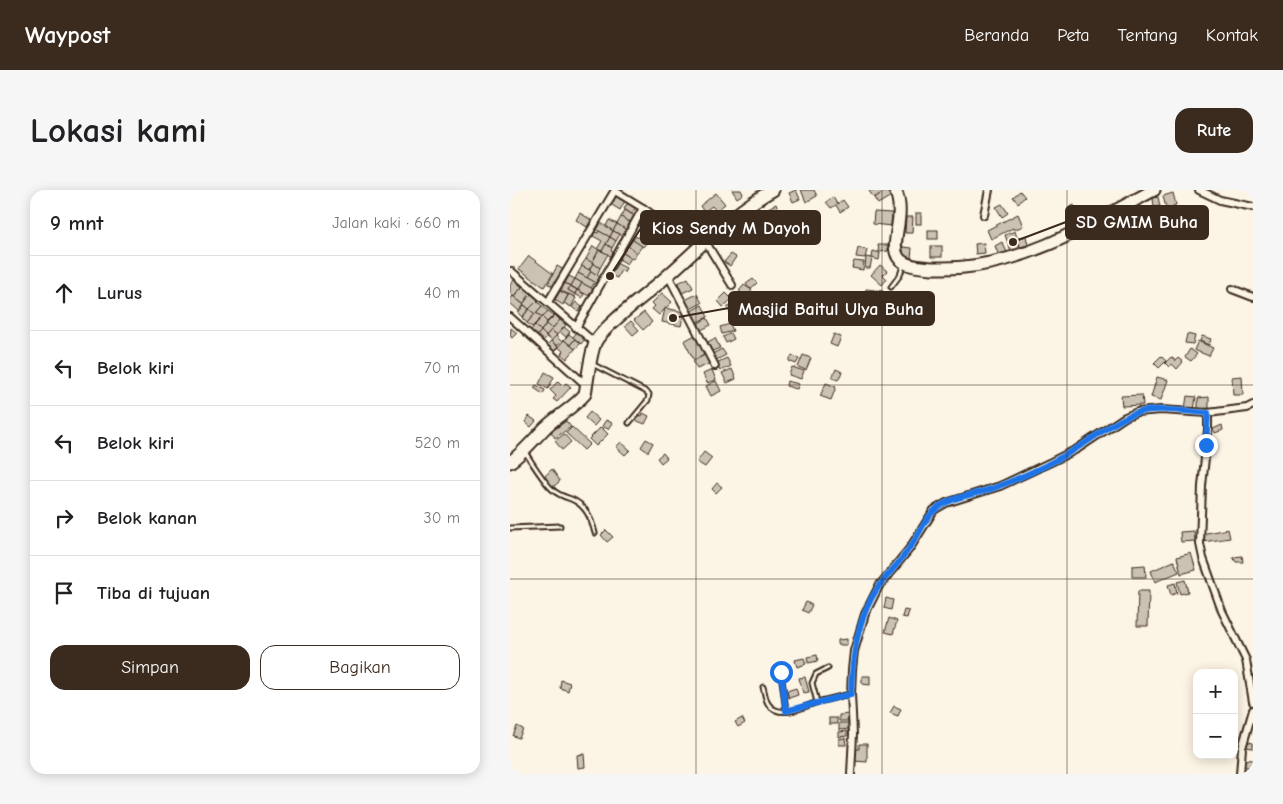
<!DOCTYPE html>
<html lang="id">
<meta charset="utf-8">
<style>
:root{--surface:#fff;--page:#f6f6f6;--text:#202124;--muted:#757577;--line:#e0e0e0;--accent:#3b2a1e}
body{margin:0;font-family:"Comic Neue",sans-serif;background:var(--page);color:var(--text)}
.controls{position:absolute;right:15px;bottom:15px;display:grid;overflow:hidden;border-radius:10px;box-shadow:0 2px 12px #0003}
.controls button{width:45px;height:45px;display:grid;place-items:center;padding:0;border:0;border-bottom:1px solid var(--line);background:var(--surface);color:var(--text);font:25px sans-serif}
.stop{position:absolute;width:15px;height:15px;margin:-11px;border:4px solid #1a73e8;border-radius:50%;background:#fff}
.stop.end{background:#1a73e8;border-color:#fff;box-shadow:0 1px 5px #0008}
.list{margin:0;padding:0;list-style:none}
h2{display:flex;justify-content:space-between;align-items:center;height:65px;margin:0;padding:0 20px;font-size:21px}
h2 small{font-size:16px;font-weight:400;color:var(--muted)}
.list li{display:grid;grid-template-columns:32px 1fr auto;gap:15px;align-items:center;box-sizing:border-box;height:75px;padding:0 20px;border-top:1px solid var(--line)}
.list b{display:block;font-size:19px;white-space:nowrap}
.list em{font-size:16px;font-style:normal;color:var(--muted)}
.actions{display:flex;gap:10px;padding:15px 20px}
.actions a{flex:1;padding:11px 0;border:1px solid var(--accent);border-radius:15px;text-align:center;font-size:18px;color:var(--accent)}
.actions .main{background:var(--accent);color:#fff}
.icon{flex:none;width:28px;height:28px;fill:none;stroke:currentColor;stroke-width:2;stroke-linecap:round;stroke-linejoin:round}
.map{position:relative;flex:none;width:743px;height:584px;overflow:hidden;border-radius:15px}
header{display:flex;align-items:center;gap:30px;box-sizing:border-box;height:70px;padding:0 25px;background:var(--accent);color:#fff}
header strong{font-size:24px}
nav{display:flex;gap:28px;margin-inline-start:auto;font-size:18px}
.intro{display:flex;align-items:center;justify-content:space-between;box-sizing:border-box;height:120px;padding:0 30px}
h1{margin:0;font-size:35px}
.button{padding:12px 22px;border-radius:15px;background:var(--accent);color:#fff;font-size:18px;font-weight:700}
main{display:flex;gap:30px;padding:0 30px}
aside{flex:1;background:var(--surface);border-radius:15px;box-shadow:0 2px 12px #0003}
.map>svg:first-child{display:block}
</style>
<header>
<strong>Waypost</strong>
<nav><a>Beranda</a><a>Peta</a><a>Tentang</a><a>Kontak</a></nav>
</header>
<div class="intro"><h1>Lokasi kami</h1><a class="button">Rute</a></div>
<main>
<aside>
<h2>9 mnt<small>Jalan kaki · 660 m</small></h2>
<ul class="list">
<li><svg class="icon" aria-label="ahead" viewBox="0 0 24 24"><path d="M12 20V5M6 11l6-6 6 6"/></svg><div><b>Lurus</b></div><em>40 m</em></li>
<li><svg class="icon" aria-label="left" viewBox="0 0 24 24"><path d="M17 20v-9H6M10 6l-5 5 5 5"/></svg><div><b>Belok kiri</b></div><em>70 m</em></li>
<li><svg class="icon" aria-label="left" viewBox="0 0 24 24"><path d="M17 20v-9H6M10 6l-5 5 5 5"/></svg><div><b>Belok kiri</b></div><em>520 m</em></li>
<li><svg class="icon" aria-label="right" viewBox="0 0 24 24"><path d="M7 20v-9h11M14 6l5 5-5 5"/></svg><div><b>Belok kanan</b></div><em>30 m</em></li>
<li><svg class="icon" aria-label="arrive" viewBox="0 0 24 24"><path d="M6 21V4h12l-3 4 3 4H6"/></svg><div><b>Tiba di tujuan</b></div></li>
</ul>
<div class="actions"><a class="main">Simpan</a><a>Bagikan</a></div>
</aside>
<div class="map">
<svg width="743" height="584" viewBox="0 0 743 584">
<rect width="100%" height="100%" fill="#fcf5e5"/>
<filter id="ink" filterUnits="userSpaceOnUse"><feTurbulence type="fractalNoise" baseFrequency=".02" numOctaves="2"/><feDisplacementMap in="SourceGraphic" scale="10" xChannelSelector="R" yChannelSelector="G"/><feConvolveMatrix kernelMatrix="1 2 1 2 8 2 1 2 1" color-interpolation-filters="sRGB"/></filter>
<g filter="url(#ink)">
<!-- building -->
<g fill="#ccc2b3" stroke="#3b2a1e">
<polygon points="222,0 231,0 233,4 227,8"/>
<polygon points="286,0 290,9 283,12 279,3"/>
<polygon points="291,0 304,0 307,6 296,12"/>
<polygon points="361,0 377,0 364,8 359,1"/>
<polygon points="377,0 381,6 368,14 364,8"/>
<polygon points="510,1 515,7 508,13 503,7"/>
<polygon points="206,3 215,14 206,21 202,16 194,22 190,16"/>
<polygon points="663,3 666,15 656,18 653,6"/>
<polygon points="106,6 115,11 110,20 102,15"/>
<polygon points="323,7 327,14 333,10 338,17 330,22 326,15 321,18 316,12"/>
<polygon points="648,7 650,16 644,17 643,8"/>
<polygon points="119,10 127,15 122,24 114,19"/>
<polygon points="266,14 271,26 260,31 254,20"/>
<polygon points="492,14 498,23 492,27 486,17"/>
<polygon points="564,15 568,24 564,26 560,17"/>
<polygon points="115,20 126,27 122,33 111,27"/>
<polygon points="364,22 382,23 381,36 363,34"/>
<polygon points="70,23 81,30 77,37 66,30"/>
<rect x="406" y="23" width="5" height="11"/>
<polygon points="135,24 144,29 137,41 128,36"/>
<polygon points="508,24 513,36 504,40 503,38 481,49 477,40"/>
<polygon points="111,27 121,33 117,40 107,34"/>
<polygon points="396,27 403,27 402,43 395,43"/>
<polygon points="99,30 107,34 103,41 96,36"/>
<polygon points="91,33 103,41 100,47 87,40"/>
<polygon points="107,34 117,40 113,46 103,41"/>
<polygon points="133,39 143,46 139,52 129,45"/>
<rect x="418" y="40" width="10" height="9"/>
<polygon points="89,41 100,47 92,61 87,59 92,51 83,46 85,42 88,43"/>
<polygon points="103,41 110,44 106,51 100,47"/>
<polygon points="505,41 510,59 501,62 495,45"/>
<polygon points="219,42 226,51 222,55 215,46"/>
<polygon points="130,45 138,51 133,57 123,50 126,46 128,48"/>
<polygon points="516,46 518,55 510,57 508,48"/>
<polygon points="100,47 106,51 102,58 96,54"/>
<polygon points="123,50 132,56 127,63 118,57"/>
<polygon points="492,52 497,62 489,66 485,56"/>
<polygon points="474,53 475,63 466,64 465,54"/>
<polygon points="96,54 102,58 101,61 104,63 102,67 92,61"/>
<polygon points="368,55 378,55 378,61 369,62"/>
<polygon points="83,56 89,60 82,73 76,69"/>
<polygon points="118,56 127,63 123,69 113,63"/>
<rect x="421" y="56" width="11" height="11"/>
<polygon points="393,57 402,58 401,68 392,67"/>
<polygon points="348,58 357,60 355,68 346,67"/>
<polygon points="89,60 98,64 90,78 82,73"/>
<polygon points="363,61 370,63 369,70 362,68"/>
<polygon points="113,63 121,68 117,74 109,69"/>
<polygon points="221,64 226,67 220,76 214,72"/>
<polygon points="19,66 43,84 34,97 9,79"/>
<polygon points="356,67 362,68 360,78 355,78"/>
<polygon points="76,69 83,73 79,80 71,76"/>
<polygon points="344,71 354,72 353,80 342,78"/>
<polygon points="83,73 90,78 87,85 79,80"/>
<polygon points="106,73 116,78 114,82 111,80 107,88 100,85"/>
<polygon points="370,75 377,81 373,85 377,89 372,95 361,85"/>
<polygon points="47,76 54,80 46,97 38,94"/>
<polygon points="72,76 81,81 77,88 68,83"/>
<polygon points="81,81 92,88 88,94 77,88"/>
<polygon points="68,83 85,92 81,98 65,89"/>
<polygon points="59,86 65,89 61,96 55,93"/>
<polygon points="178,88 183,98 172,103 168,93"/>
<polygon points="65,89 72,93 68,100 61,96"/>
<polygon points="243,89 247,93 240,99 236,94"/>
<polygon points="4,90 12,97 4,107 0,103 0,95"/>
<polygon points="55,93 60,96 58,100 65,104 65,107 51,101"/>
<polygon points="72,93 83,99 79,106 68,100"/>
<polygon points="234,95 242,100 237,107 229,101"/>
<polygon points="60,96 67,100 65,104 58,100"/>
<polygon points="11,98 19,105 13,114 4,107"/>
<polygon points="356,99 365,100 364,106 355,104"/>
<polygon points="67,100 74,104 72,108 65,104"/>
<polygon points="366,100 373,101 372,107 365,106"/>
<polygon points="50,101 58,105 53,115 45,110"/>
<polygon points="152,103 162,112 149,125 142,119 145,116 142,113"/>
<polygon points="216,103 222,109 213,117 208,111"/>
<polygon points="21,104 28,110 19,119 13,114"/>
<polygon points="59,104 66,108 61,117 54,113"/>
<polygon points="187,104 192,113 180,119 175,110"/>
<polygon points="3,106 14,115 9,121 0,113 0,110"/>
<polygon points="27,111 32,116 25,124 19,119"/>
<polygon points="66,112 72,117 68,122 62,117"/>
<polygon points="226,112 230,119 221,124 217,118"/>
<polygon points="14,115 19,119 12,127 8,123"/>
<polygon points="192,115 198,127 187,132 181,121"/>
<polygon points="32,116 38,121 32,127 26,123"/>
<polygon points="155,118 174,122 171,136 152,132"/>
<polygon points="19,119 25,124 17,133 12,128"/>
<polygon points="38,121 44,125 37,132 32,127"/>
<polygon points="134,122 142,132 133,140 124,130"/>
<polygon points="26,123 32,127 22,137 17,133"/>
<polygon points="45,125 50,130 42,139 36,134"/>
<polygon points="32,127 37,132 31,141 25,135"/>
<polygon points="197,128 201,135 191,140 187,134"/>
<polygon points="50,130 56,135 47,145 41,140"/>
<polygon points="121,131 129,140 123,145 115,136"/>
<polygon points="36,134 42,139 36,146 31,141"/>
<polygon points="220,134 223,141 212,144 210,137"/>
<polygon points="25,135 31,141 25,148 19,142"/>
<polygon points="54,137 60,142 56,147 50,142"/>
<polygon points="1,138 7,143 2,148 0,146"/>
<polygon points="41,140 47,145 42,151 36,146"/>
<polygon points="31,141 37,147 31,153 25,148"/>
<polygon points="67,142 75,149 71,154 63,147"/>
<polygon points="221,143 224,149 216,153 213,147"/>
<polygon points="59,144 65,149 60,155 54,150"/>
<polygon points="324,144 331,147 327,157 320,154"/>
<polygon points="677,144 685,146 683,154 675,153"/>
<polygon points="185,145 195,164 184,170 174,151"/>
<polygon points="46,146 51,151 47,156 41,151"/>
<polygon points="692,146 701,149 699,155 690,151"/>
<polygon points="205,148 210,158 202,161 198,152"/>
<polygon points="65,149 70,154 65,159 60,155"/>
<polygon points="54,150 65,159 57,169 51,164 53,161 48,157"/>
<polygon points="41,151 48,157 43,162 36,156"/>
<polygon points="688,151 703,158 699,166 684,160"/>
<polygon points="212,159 216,165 206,170 202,164"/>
<polygon points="680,159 687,164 681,171 675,167"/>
<polygon points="195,165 199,174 187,179 183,171"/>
<polygon points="282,165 289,169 286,174 279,171"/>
<polygon points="293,165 301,168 296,180 288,177"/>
<polygon points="651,166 656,171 649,178 644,173"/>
<polygon points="661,167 666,171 659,177 655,173"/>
<polygon points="217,168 221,176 210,181 206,173"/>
<polygon points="668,168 673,172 667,179 662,174"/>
<polygon points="282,177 294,181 291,189 279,185"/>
<polygon points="222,179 226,189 217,193 212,183"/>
<polygon points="326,179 332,182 328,190 322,188"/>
<polygon points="202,180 206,190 197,193 193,184"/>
<polygon points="35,182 44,187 38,199 29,194"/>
<polygon points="732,186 733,205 723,205 722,187"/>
<polygon points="647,187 658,190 651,210 641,207"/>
<polygon points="48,191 53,196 56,193 61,197 47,212 43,209 46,206 40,200"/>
<polygon points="206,191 211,201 201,206 196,196"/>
<polygon points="277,191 289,194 287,199 276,196"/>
<polygon points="316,193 326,197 321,210 310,206"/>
<polygon points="26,195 35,200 33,204 24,198"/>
<polygon points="632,205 633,215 612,216 611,206"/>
<polygon points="677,206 686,207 684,220 675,219"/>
<polygon points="699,207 699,218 688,219 688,208"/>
<polygon points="80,222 89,230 84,236 75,228"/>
<polygon points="133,223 139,226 135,234 125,230 127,224 132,226"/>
<polygon points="19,226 26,231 21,237 15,232"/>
<polygon points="96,230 102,233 98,239 92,236"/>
<polygon points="56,231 61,237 45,248 41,242"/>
<polygon points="712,235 713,240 705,243 703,239"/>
<polygon points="62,237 80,254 74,260 56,243"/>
<polygon points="91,237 98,244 86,256 79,249"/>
<polygon points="54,244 61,252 52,260 45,251"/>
<polygon points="136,249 143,253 138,262 131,257"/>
<polygon points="111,252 120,260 115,265 106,257"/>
<polygon points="194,262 202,268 195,277 187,272"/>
<polygon points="153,263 157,268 151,273 147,268"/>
<polygon points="42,279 50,291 42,298 34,287"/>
<polygon points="207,293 212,297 206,303 202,299"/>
<polygon points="718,339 720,348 693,352 691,344"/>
<polygon points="96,340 103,347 97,352 91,345"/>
<polygon points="684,341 685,351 671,352 670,342"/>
<polygon points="681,363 686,380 671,384 667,367"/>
<polygon points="732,366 733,372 726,372 723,367"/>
<polygon points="664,371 669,382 645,392 641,381"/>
<polygon points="635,375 636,387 622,387 622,376"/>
<polygon points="675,390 678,402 670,404 667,392"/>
<polygon points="665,393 667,403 661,405 658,395"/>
<polygon points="628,401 639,401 638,436 627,436"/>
<polygon points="376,408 383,410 381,420 374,418"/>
<polygon points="296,412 302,415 298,423 292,420"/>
<polygon points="394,420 399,421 397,428 392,427"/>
<polygon points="379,428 387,431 383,444 375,442"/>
<polygon points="337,449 337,455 328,455 328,450"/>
<polygon points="307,465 308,471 298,473 297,467"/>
<polygon points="294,468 296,474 287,477 285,470"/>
<polygon points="352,486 360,486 360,495 352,494"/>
<polygon points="295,487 299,502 293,503 289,488"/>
<polygon points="51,490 60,493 58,501 50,498"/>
<polygon points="286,498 288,505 279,508 277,501"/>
<polygon points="384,516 391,519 388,526 380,523"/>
<polygon points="339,524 340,531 329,531 329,525"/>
<polygon points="232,528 235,533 228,537 225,532"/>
<rect x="319" y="528" width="8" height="6"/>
<polygon points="329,533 338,533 339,539 329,540"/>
<polygon points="7,536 13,539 9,548 3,546"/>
<polygon points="337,541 337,546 329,547 329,542"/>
<polygon points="335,548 336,555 329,555 329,549"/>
<polygon points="735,551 743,553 743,558 734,557"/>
<polygon points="349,554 357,554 357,572 344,571 344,559 349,559"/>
<polygon points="74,564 75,577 68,578 67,565"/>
<polygon points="733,569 743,570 743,578 732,576"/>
<rect x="732" y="579" width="11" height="5"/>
</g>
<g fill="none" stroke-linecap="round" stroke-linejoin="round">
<defs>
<g id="lane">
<polyline points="381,97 390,85 393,76"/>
<polyline points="82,174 135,201 139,204 138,210 119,233"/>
<path d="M15 262C21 271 35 294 43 300 48 305 55 307 61 309 76 315 81 328 85 343"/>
<polyline points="0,338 50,336"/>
<polyline points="318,478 306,484 302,493 307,512 340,504"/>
<polyline points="275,480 271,482 276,521"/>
<path d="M253 497C255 503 255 510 259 515 270 529 295 517 307 512"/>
</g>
<g id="street">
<polyline points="689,0 710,10 743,17"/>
<polyline points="133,18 154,33 165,44"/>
<polyline points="474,25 479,0"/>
<polyline points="195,51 222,95"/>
<polyline points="1,81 85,153"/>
<polyline points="158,85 205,176"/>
<polyline points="722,99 743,107"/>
<polyline points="38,112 105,0"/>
<polyline points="0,127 77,196"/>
<polyline points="66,138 133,18 105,1"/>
<polyline points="698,223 698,240 692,296 690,354 693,368 712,421 736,470 743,512"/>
<polyline points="341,584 343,544 341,504 342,480 344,461 355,424 369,396 400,358 424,320 436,313 490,296 541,272 567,259 615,227 627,222 651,220 698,223 737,218 743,215"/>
<polyline points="730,584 732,558 743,520"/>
</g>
<g id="highway">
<path d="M385 0C397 25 379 52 388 67 394 77 413 77 424 78 434 78 444 78 454 77 525 70 583 32 644 0"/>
<path d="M0 272C14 262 24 249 36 237 49 225 64 217 75 204 78 189 80 163 86 151 95 135 132 108 148 94 186 62 219 24 263 0"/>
</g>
</defs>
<!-- lane casing -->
<use href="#lane" stroke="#3b2a1e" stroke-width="7"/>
<!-- street casing -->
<use href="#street" stroke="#3b2a1e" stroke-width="10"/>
<!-- highway casing -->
<use href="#highway" stroke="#3b2a1e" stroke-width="15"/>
<!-- lane -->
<use href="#lane" stroke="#fcf5e5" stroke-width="3"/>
<!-- street -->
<use href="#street" stroke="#fcf5e5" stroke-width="6"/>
<!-- highway -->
<use href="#highway" stroke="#fcf5e5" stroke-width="11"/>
</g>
</g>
<g fill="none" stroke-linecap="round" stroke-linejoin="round" filter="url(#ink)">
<!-- route -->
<path stroke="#1a73e8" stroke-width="6" d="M271 482 276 521 341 504C342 468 347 427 369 396 379 383 391 371 400 357 409 346 414 329 425 320 442 305 469 305 489 296 515 286 543 273 567 258 586 247 605 230 626 223 645 216 677 222 698 223L696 255"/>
</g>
<!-- grid -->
<path fill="none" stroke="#3b2a1e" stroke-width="1" stroke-opacity="0.55" d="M186 0V584M372 0V584M557 0V584M0 195H743M0 389H743"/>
<!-- callouts -->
<path fill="none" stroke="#3b2a1e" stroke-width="2" d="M503 52L556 32M100 86L131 38M163 128L219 118"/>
<g fill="#3b2a1e" stroke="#fcf5e5" stroke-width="2">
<circle cx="503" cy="52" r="5"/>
<circle cx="100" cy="86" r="5"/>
<circle cx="163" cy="128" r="5"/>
</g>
<g fill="#3b2a1e" stroke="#3b2a1e" stroke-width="2">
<rect x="556" y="16" width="142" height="33" rx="5"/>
<rect x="131" y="21" width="179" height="33" rx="5"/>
<rect x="219" y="102" width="205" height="33" rx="5"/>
</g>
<g font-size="18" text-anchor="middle" font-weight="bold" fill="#fff">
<text x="627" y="38">SD GMIM Buha</text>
<text x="221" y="44">Kios Sendy M Dayoh</text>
<text x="321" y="125">Masjid Baitul Ulya Buha</text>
</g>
</svg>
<div class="controls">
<button>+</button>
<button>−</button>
</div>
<div class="stop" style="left:271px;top:482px"></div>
<div class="stop end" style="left:696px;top:255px"></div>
</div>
</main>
